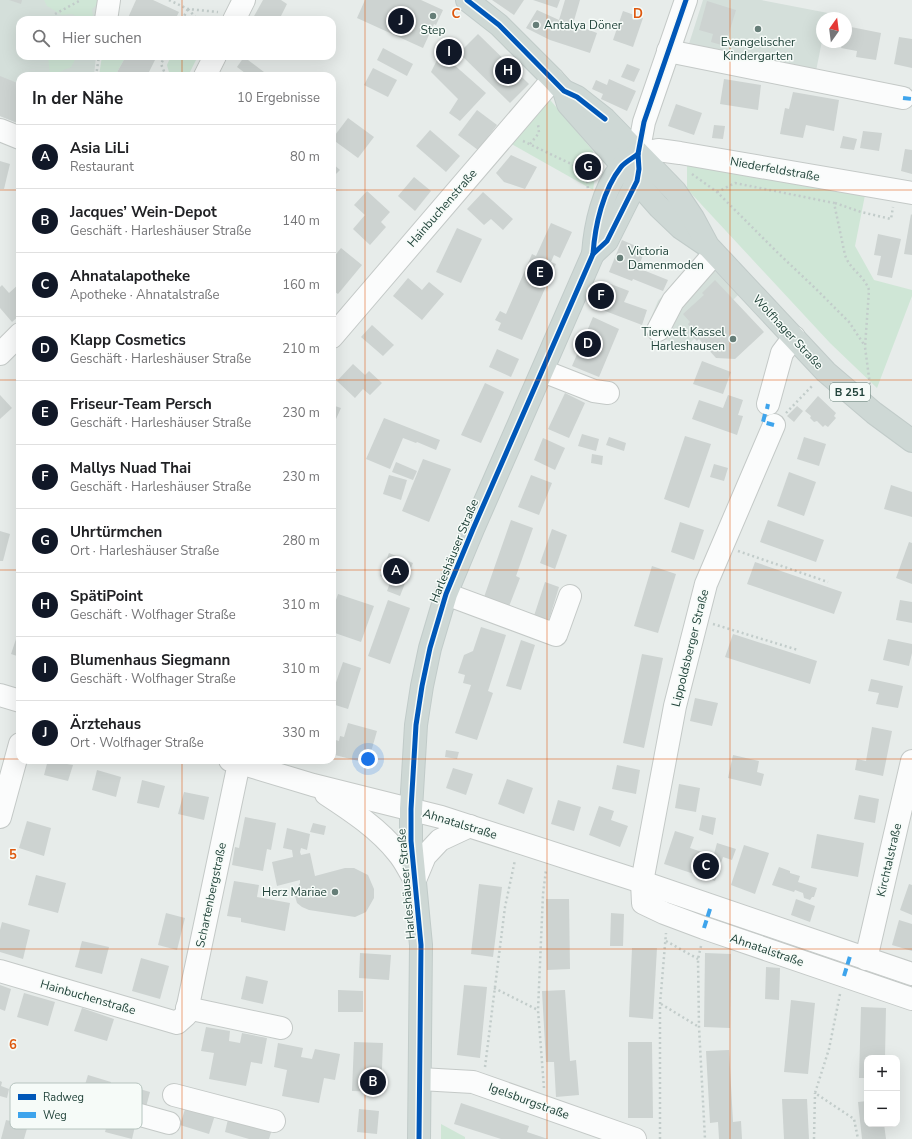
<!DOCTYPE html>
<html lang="de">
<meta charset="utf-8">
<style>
:root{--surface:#fff;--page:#f6f6f6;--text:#202124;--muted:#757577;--line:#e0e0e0;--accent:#111827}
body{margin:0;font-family:"Nunito Sans",sans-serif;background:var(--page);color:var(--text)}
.controls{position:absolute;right:12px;bottom:12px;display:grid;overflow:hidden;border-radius:8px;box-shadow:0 4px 16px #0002}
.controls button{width:36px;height:36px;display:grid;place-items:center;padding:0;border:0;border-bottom:1px solid var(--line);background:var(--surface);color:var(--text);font:20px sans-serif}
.compass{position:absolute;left:816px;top:12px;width:36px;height:36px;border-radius:50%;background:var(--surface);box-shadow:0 4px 16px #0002;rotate:14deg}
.you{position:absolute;left:368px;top:759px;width:14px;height:14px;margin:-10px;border:3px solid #fff;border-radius:50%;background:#1a73e8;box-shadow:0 0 0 6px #1a73e833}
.badge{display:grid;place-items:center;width:26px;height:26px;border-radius:50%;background:var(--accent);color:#fff;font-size:13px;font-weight:700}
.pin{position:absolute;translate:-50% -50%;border:2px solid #fff;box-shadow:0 1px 4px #0006}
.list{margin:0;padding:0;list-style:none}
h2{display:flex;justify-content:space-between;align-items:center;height:52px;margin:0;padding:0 16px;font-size:17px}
h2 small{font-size:13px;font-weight:400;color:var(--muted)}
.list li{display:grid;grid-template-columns:26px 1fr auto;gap:12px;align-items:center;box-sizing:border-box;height:64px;padding:0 16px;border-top:1px solid var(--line)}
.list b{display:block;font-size:15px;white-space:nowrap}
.list p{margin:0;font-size:13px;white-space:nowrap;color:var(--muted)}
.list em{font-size:13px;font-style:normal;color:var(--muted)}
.icon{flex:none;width:22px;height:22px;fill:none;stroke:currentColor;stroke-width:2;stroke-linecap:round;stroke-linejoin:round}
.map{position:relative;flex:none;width:912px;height:1139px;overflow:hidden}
.search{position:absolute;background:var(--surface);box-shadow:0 4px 16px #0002;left:16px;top:16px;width:320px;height:44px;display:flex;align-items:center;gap:10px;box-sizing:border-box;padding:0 14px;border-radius:12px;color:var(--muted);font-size:15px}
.panel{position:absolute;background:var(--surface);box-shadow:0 4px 16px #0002;left:16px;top:72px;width:320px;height:692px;border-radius:12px}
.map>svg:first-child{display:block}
</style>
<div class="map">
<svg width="912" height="1139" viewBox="0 0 912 1139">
<rect width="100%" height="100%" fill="#e7ecea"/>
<!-- built -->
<g fill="#d4dfda">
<polygon points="0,0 98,0 100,20 20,20 20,56 96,56 94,76 20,76 20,124 0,116"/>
<polygon points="703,0 761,0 828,13 827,18 822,18 822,41 815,76 687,50"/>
<polygon points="698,254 738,295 691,342 688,348 645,332 658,301"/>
</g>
<!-- green -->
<g fill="#cfe6d6">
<polygon points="44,0 98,0 99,3 92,9 93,16 83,20 72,14 62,15 47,6"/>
<polygon points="48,56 77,56 71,67 50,76"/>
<polygon points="102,56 126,56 115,76 99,76"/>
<polygon points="171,56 198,56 188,76 170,76 167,65"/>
<polygon points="546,95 593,151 596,171 593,190 508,142"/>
<polygon points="687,163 865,195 855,246 874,280 912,290 912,296 877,388 830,343 687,189"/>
<polygon points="441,1124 465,1137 465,1139 441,1139"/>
</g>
<!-- building -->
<g fill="#cdd3d1">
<polygon points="9,0 22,0 21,4"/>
<polygon points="136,0 153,0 179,12 175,20 127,20"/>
<polygon points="263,0 281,0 287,4 279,20 258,20 253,18"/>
<polygon points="365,0 421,0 443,10 436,25 434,24 423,48 357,18"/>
<polygon points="492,0 524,0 514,15"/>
<polygon points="533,0 560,0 557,8"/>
<polygon points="565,0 580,0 573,24 597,33 590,53 550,40 526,28 537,10 559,20"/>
<polygon points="707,1 736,10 725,46 711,42 713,34 699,30"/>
<polygon points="623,11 643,18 633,47 613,40"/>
<polygon points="846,26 881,33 876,60 856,57 857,51 841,48 843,42 846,42"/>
<polygon points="478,34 529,84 510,103 459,53"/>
<polygon points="899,37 912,39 912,68 894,64"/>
<polygon points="445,44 458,48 452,63 486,93 460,121 449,113 458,99 431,72"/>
<polygon points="383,48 413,64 407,76 377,60"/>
<polygon points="126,56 157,56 149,72 156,76 115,76"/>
<polygon points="244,57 264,72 260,76 249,76 237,67"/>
<polygon points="627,64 640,69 634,82 621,77"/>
<polygon points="373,68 397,80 388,97 364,85"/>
<polygon points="0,76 20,84 20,124 0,116"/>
<polygon points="609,79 636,91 627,111 601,99 603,94 592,89 596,80 607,85"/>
<polygon points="724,79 761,85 758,110 720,104"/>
<polygon points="793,92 839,100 834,131 806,125 803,138 780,134 785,108 789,109"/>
<polygon points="676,104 702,113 694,135 668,126"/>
<polygon points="477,110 497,125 478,150 458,135"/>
<polygon points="348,118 374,137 358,158 332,139"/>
<polygon points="714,125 725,126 723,139 712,138"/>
<polygon points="430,130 460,156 446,172 416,146"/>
<polygon points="863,131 882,133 879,151 860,148"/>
<polygon points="843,136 857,139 854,150 840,148"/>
<polygon points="905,149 912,150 912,174 901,171"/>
<polygon points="511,155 537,167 525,189 504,182 496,173"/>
<polygon points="0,161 10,164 4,189 0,189"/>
<polygon points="332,163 340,170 332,178"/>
<polygon points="414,177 431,191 415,211 398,196"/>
<polygon points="367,191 390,212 381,222 386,227 370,245 353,229 365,215 354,205"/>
<polygon points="483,192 513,219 503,230 491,219 484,225 467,209"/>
<polygon points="911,214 912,215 912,255 904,254"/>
<polygon points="551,223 572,232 560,258 554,255 551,262 556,264 522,340 498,330 501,323 495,320 500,311 506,314 532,254 536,256"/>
<polygon points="457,228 482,239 461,283 436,272"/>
<polygon points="878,234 901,239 892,278 877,275 881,256 874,255"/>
<polygon points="622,240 645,250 638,268 668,280 663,291 633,279 632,281 609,272"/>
<polygon points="341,248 362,265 338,294 332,290 332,259"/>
<polygon points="408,278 422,290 429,282 444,294 422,320 393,296"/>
<polygon points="715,280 764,332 735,359 716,358 699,339 697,341 688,332 691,328 688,324 690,322 683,314 704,295 702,293"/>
<polygon points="603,281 629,291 624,302 647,310 642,325 592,306"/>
<polygon points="20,283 20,315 12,322 0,308 0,287 2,285 9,293"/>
<polygon points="593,317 619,329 599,377 572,366"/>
<polygon points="372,325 394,345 383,356 361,337"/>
<polygon points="497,349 519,359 511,377 489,367"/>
<polygon points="702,361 731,372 723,394 693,384"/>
<polygon points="353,364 365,375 369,371 382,383 370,395 363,389 355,398 337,381"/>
<polygon points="485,383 504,392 481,443 461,435"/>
<polygon points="565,393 585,403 569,438 548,429"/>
<polygon points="0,395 12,408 0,419"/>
<polygon points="728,395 743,400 738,415 743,416 737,435 692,419 699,400 723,408"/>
<polygon points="818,396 836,413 834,416 836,418 828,427 825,425 823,427 817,421 814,422 810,418 811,416 805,411"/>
<polygon points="332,405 341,408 332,428"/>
<polygon points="797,406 803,411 794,422 787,416"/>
<polygon points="384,418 440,440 436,450 417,442 416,443 403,438 390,469 366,459"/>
<polygon points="582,434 599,439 596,451 578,446"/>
<polygon points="685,436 711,444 689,508 664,499"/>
<polygon points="609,437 626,443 624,451 606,445"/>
<polygon points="804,437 826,444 819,466 797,459"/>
<polygon points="543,438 565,448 555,470 534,460"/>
<polygon points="592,454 603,456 602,465 591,463"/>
<polygon points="423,459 451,469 429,522 402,511"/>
<polygon points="396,462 417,471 413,480 392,472"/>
<polygon points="714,464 728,468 724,481 710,477"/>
<polygon points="789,472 816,482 804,516 777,506"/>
<polygon points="389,475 407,480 401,500 383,494"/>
<polygon points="531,475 552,483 539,515 518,507"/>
<polygon points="891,485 912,492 912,517 884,509"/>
<polygon points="511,520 533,528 516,576 520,578 508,609 483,600"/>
<polygon points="768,520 824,540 816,562 760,542"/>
<polygon points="680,522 704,530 694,560 671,552"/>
<polygon points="552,529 567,535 555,569 540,563"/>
<polygon points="0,531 10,534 3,561 0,561"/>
<polygon points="909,542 912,543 912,584 896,578"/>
<polygon points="389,553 413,563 400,596 387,591 391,580 380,576"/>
<polygon points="755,562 842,592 834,614 747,584"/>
<polygon points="652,566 676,574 658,633 634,626"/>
<polygon points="545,582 559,587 548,623 533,619"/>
<polygon points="338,594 374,606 361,642 332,632 332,612"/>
<polygon points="388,600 410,608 390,664 368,656"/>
<polygon points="900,600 912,602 912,623 896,620"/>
<polygon points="20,627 20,657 11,654"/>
<polygon points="481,627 506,635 488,691 493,693 477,740 455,733 471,685 463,683 465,675 458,673 464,655 473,651"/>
<polygon points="733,634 817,661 810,684 725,657"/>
<polygon points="888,639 912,644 912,653 909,666 883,660"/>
<polygon points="521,640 535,645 521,690 506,686"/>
<polygon points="642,654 663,658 644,748 623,743"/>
<polygon points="343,662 361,668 348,709 332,704 332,694"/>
<polygon points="871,679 903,686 898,708 876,704 879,693 868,691"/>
<polygon points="695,698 718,703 712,726 690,721"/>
<polygon points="348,723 377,731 371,752 366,750 362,762 335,755 336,753 332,752 332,739 339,741 340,736 344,737"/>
<polygon points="872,727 892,731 883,776 855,770 857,759 866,761"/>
<polygon points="446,750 459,752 457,759 445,757"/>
<polygon points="733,755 759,761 757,772 764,774 761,786 728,778"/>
<polygon points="48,760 68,760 67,764 73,765 68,781 44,775"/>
<polygon points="617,765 640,770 636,794 612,789"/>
<polygon points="453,768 473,774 466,795 446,788"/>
<polygon points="97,770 121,777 116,797 92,790"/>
<polygon points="507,779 533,788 524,814 498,804"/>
<polygon points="142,780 165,786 159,808 137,803"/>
<polygon points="679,784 700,788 696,812 675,808"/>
<polygon points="184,792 209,797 204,820 178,814"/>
<polygon points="859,795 879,799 875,823 854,819"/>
<polygon points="558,800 581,807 574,831 551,824"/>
<polygon points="599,806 614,811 611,820 628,826 620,847 589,835"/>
<polygon points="702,815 716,818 713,835 699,830"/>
<polygon points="245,817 276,823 271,850 267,849 263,871 232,865 235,847 239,848"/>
<polygon points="27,821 51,828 44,856 19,848"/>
<polygon points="313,823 326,826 324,835 310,832"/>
<polygon points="287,828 310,834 307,850 301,848 300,852 301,855 310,853 315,876 345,868 354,868 368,875 374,889 374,898 366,912 355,917 309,910 302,907 297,903 295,896 297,888 300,883 300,880 277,886 272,862 293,857 292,850 283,848"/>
<polygon points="675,831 694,837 690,848 714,856 715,854 714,854 717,843 736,849 732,860 723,857 715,881 664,864"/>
<polygon points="817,834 864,843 858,877 811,868"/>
<polygon points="744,845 769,853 755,894 731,885"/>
<polygon points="779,867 790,871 790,873 800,876 798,882 817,888 814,897 812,897 810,900 804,898 803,893 795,890 794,892 772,885"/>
<polygon points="36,875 66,883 58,913 28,905"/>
<polygon points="234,881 259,885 257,897 290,903 285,931 241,922 241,918 227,916"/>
<polygon points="479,884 502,887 493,957 471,954"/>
<polygon points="909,884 912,885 912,915 900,910"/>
<polygon points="546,899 569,899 570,969 547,970"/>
<polygon points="796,899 815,906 810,922 791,915"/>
<polygon points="166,913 185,918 177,950 158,945"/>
<polygon points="611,913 624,914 623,946 610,946"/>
<polygon points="899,920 912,924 912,951 892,945"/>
<polygon points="2,922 30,930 23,959 0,952 0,930"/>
<polygon points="82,941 109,947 102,974 75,967"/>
<polygon points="632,948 657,948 653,1019 629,1017"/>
<polygon points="360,953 391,955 389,980 359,978"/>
<polygon points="705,953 731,954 730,1028 704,1027"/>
<polygon points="141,958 169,966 160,999 132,991"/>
<polygon points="766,967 780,968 779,1000 765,999"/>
<polygon points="246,976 268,981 263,1004 241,999"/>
<polygon points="0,985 11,989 5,1011 0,1009"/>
<polygon points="464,985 487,987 480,1058 457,1055"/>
<polygon points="338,990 363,991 363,1012 338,1012"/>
<polygon points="565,990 570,1061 576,1060 579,1095 556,1097 554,1062 546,1062 542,991"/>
<polygon points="24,993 55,1002 48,1026 17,1017"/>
<polygon points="791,1000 815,1003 808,1074 784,1072"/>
<polygon points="861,1007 886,1008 885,1058 867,1058 867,1078 859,1078"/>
<polygon points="82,1008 114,1019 107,1041 74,1031"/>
<polygon points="206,1027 230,1031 229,1041 240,1043 242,1033 267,1038 262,1064 251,1062 246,1086 209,1079 214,1053 201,1051"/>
<polygon points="354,1042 383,1043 381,1092 352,1091"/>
<polygon points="628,1042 652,1042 653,1118 628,1118"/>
<polygon points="278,1043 303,1048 301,1057 312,1059 315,1049 340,1054 335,1080 324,1078 319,1103 282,1096 287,1070 274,1067"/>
<polygon points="729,1050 733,1122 741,1121 742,1139 719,1139 718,1122 710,1123 706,1051"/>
<polygon points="88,1075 111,1082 107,1097 83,1091"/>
<polygon points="0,1081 2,1082 1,1086 9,1089 7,1098 0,1096"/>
<polygon points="126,1085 150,1092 146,1107 122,1101"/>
<polygon points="782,1099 807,1099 809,1139 784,1139"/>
<polygon points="867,1101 867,1124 884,1124 886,1139 862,1139 858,1102"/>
<polygon points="187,1103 216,1112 209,1134 180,1125"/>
<polygon points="461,1103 529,1126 527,1132 548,1139 501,1139 454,1124"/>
<polygon points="359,1109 379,1111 377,1134 357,1132"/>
<polygon points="111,1111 137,1118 132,1139 105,1132"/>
<polygon points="229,1115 273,1126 269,1139 249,1139 225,1132"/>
<polygon points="6,1120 28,1125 24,1139 1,1139"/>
</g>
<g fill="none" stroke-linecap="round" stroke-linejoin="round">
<defs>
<g id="minor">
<polyline points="686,0 644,122 638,154 658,150 680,153 912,193"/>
<polyline points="106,20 109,0"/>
<polyline points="234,20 244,0"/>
<polyline points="668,51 903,98"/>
<polyline points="205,76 215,56"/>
<polyline points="0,130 20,138"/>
<polyline points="658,330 673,301 714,254"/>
<polyline points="332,337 553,79"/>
<polyline points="0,354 20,334"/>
<polyline points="543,371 594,391 608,393"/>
<polyline points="768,404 782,353 794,337"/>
<polyline points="774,425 706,584 675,706 642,882 643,903 664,913 704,928 912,999"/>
<polyline points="446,594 556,635 570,596"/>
<polyline points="0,695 20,701"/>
<polyline points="230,760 313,785 441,817 642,882 912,974"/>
<path d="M326 794C352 811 379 829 398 853 405 861 409 871 415 880"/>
<polyline points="0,817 20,744"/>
<polyline points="415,880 425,856 440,840 470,826"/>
<polyline points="866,959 912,761"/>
<polyline points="0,971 177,1023 186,1015 239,763"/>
<polyline points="187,1008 281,1028"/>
<polyline points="420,1079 473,1082 635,1139"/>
<polyline points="174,1095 274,1121"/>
<polyline points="79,1098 169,1123"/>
</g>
<g id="major">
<polyline points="467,0 499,25 553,79 564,91 568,104 659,207 681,228 706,245"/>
<polyline points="564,91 577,97 605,119 675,191 693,218 708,246 826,372 874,413 912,441"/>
<polyline points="593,254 607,241 637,181 639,167"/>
<path d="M419 1139 421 945 411 841V809L416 725 422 686 430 648 446 594 473 529 593 254C595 225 603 190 621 167 625 162 633 158 638 154"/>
</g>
</defs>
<!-- minor casing -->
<use href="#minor" stroke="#c4c9c7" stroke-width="24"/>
<!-- major casing -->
<use href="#major" stroke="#c1cbc9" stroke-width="24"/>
<!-- path -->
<g stroke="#c2ccca" stroke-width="2.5" stroke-dasharray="2 3" stroke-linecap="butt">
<polyline points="169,0 188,9 218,12"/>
<polyline points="188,9 198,20"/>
<polyline points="55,14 81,0"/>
<polyline points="182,20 188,9"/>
<polyline points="165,56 161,64 166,76"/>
<polyline points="96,76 99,56"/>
<polyline points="523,141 586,171 588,190"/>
<polyline points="530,144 539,133 538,124"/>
<polyline points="586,171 598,169"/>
<polyline points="692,174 717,192 778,253 816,289 849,322 865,346"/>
<path d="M717 192 735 183 834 203 845 255C850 270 864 275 869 290L865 347 870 385"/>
<polyline points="835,203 861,212 891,219 893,207"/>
<polyline points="786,413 813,385"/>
<polyline points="738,551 828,582"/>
<polyline points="713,624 798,650"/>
<polyline points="666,941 698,959"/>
<polyline points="701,946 698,959 699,1027 705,1139"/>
<polyline points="494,988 538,1010"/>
<polyline points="840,994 829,1049 815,1093 854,1119 858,1139"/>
<polyline points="661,1004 699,1027"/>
<polyline points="485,1067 505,907 515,860"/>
<polyline points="544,1088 538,1010 543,894 546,870"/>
<polyline points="660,1139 660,1004 666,933"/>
<polyline points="814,1139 815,1093"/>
</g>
<!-- minor -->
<use href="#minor" stroke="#fbfcfc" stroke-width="22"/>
<!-- major -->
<use href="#major" stroke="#ced8d5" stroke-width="22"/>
<!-- quiet -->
<g stroke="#3ea4ec" stroke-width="4" stroke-dasharray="8 4" stroke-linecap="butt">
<polyline points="903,98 912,99"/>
<polyline points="767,409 768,404"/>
<polyline points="765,414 763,422 774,425"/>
<polyline points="704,928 711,906"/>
<polyline points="844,976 851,953"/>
</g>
<defs>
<g id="cycleway">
<polyline points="467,0 499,25 564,91 577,97 605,119"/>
<polyline points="593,254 607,241 637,181 639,169 638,154 644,122 686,0"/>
<path d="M419 1139 421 945 411 841V809L416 725 422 686 430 648 446 594 473 529 593 254C595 225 603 190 621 167 625 162 633 158 638 154"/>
</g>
</defs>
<!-- cycleway casing -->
<use href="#cycleway" stroke="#f6fbf8" stroke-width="8"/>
<!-- cycleway -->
<use href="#cycleway" stroke="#0057b8" stroke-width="5"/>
</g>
<!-- grid -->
<path fill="none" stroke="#de580e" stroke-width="1" stroke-opacity="0.55" d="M182 0V20M365 0V1139M547 0V1139M730 0V1139M182 56V76M0 190H20M332 190H912M0 380H20M332 380H912M0 570H20M332 570H912M0 759H20M332 759H912M182 760V1139M0 949H912"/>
<!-- markers -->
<g fill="#667e78" stroke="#f6fbf8" stroke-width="1.5">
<circle cx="433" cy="16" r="4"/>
<circle cx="536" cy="25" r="4"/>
<circle cx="758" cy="29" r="4"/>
<circle cx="620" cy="258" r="4"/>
<circle cx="733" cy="339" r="4"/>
<circle cx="335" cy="892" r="4"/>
</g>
<g text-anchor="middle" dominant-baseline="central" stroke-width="3" stroke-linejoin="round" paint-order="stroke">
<!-- shield labels -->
<rect fill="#f6fbf8" stroke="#617a73" stroke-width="1" x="830" y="383" width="40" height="18" rx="3"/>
<g font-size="11" font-weight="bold" fill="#21433a">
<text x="850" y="392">B 251</text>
</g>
<!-- poi labels -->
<g font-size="12" fill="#21433a" stroke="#f6fbf8" text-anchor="start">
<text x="544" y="25">Antalya Döner</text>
<text x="433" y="30" text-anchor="middle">Step</text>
<text x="758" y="42" text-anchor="middle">Evangelischer<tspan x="758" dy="14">Kindergarten</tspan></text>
<text x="628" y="251">Victoria<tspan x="628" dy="14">Damenmoden</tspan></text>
<text x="725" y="332" text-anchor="end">Tierwelt Kassel<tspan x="725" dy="14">Harleshausen</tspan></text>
<text x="327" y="892" text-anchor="end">Herz Mariae</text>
</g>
<!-- street labels -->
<g font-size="12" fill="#21433a" stroke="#f6fbf8">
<text transform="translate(775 169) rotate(10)">Niederfeldstraße</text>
<text transform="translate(442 208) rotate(-49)">Hainbuchenstraße</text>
<text transform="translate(788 332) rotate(47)">Wolfhager Straße</text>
<text transform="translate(454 551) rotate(-68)">Harleshäuser Straße</text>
<text transform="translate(690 648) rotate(-76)">Lippoldsberger Straße</text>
<text transform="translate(460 824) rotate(17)">Ahnatalstraße</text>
<text transform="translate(889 860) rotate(-77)">Kirchtalstraße</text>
<text transform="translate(406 884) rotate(-95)">Harleshäuser Straße</text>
<text transform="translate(211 895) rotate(-78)">Schartenbergstraße</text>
<text transform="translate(767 950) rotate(19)">Ahnatalstraße</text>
<text transform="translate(88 997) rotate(16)">Hainbuchenstraße</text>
<text transform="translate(529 1101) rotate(20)">Igelsburgstraße</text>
</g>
</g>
<!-- legend -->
<rect x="10" y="1083" width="132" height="46" rx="6" fill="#f6fbf8" stroke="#b6c4bf" stroke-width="1"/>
<rect x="18" y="1094" width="18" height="6" fill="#0057b8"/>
<rect x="18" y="1112" width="18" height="6" fill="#3ea4ec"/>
<g font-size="11" fill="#21433a">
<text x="43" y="1101">Radweg</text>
<text x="43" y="1119">Weg</text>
</g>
<g font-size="13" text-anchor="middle" font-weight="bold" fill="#de580e" stroke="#f6fbf8" stroke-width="3" stroke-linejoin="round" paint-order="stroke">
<text x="456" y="18">C</text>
<text x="638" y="18">D</text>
<text x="13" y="859">5</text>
<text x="13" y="1049">6</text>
</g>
</svg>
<div class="controls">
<button>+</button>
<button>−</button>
</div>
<svg class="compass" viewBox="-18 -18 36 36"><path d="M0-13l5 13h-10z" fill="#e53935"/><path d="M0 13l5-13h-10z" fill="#757577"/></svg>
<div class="you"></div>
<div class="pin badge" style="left:396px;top:571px">A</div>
<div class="pin badge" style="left:373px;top:1082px">B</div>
<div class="pin badge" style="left:706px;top:866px">C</div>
<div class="pin badge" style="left:588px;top:344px">D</div>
<div class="pin badge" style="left:540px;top:273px">E</div>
<div class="pin badge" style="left:601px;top:296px">F</div>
<div class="pin badge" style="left:588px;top:167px">G</div>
<div class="pin badge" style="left:508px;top:71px">H</div>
<div class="pin badge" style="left:449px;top:52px">I</div>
<div class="pin badge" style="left:401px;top:21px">J</div>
<div class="search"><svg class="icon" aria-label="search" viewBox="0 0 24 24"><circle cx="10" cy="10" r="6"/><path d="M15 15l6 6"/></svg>Hier suchen</div>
<section class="panel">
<h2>In der Nähe<small>10 Ergebnisse</small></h2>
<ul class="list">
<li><span class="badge">A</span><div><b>Asia LiLi</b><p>Restaurant</p></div><em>80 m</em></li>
<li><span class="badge">B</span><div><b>Jacques’ Wein-Depot</b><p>Geschäft · Harleshäuser Straße</p></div><em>140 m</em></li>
<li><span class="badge">C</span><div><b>Ahnatalapotheke</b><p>Apotheke · Ahnatalstraße</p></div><em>160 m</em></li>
<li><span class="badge">D</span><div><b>Klapp Cosmetics</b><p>Geschäft · Harleshäuser Straße</p></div><em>210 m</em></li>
<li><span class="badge">E</span><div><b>Friseur-Team Persch</b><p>Geschäft · Harleshäuser Straße</p></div><em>230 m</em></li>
<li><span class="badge">F</span><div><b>Mallys Nuad Thai</b><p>Geschäft · Harleshäuser Straße</p></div><em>230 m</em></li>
<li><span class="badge">G</span><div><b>Uhrtürmchen</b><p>Ort · Harleshäuser Straße</p></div><em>280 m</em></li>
<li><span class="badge">H</span><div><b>SpätiPoint</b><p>Geschäft · Wolfhager Straße</p></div><em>310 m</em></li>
<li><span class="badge">I</span><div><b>Blumenhaus Siegmann</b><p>Geschäft · Wolfhager Straße</p></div><em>310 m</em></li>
<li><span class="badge">J</span><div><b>Ärztehaus</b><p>Ort · Wolfhager Straße</p></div><em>330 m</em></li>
</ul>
</section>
</div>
